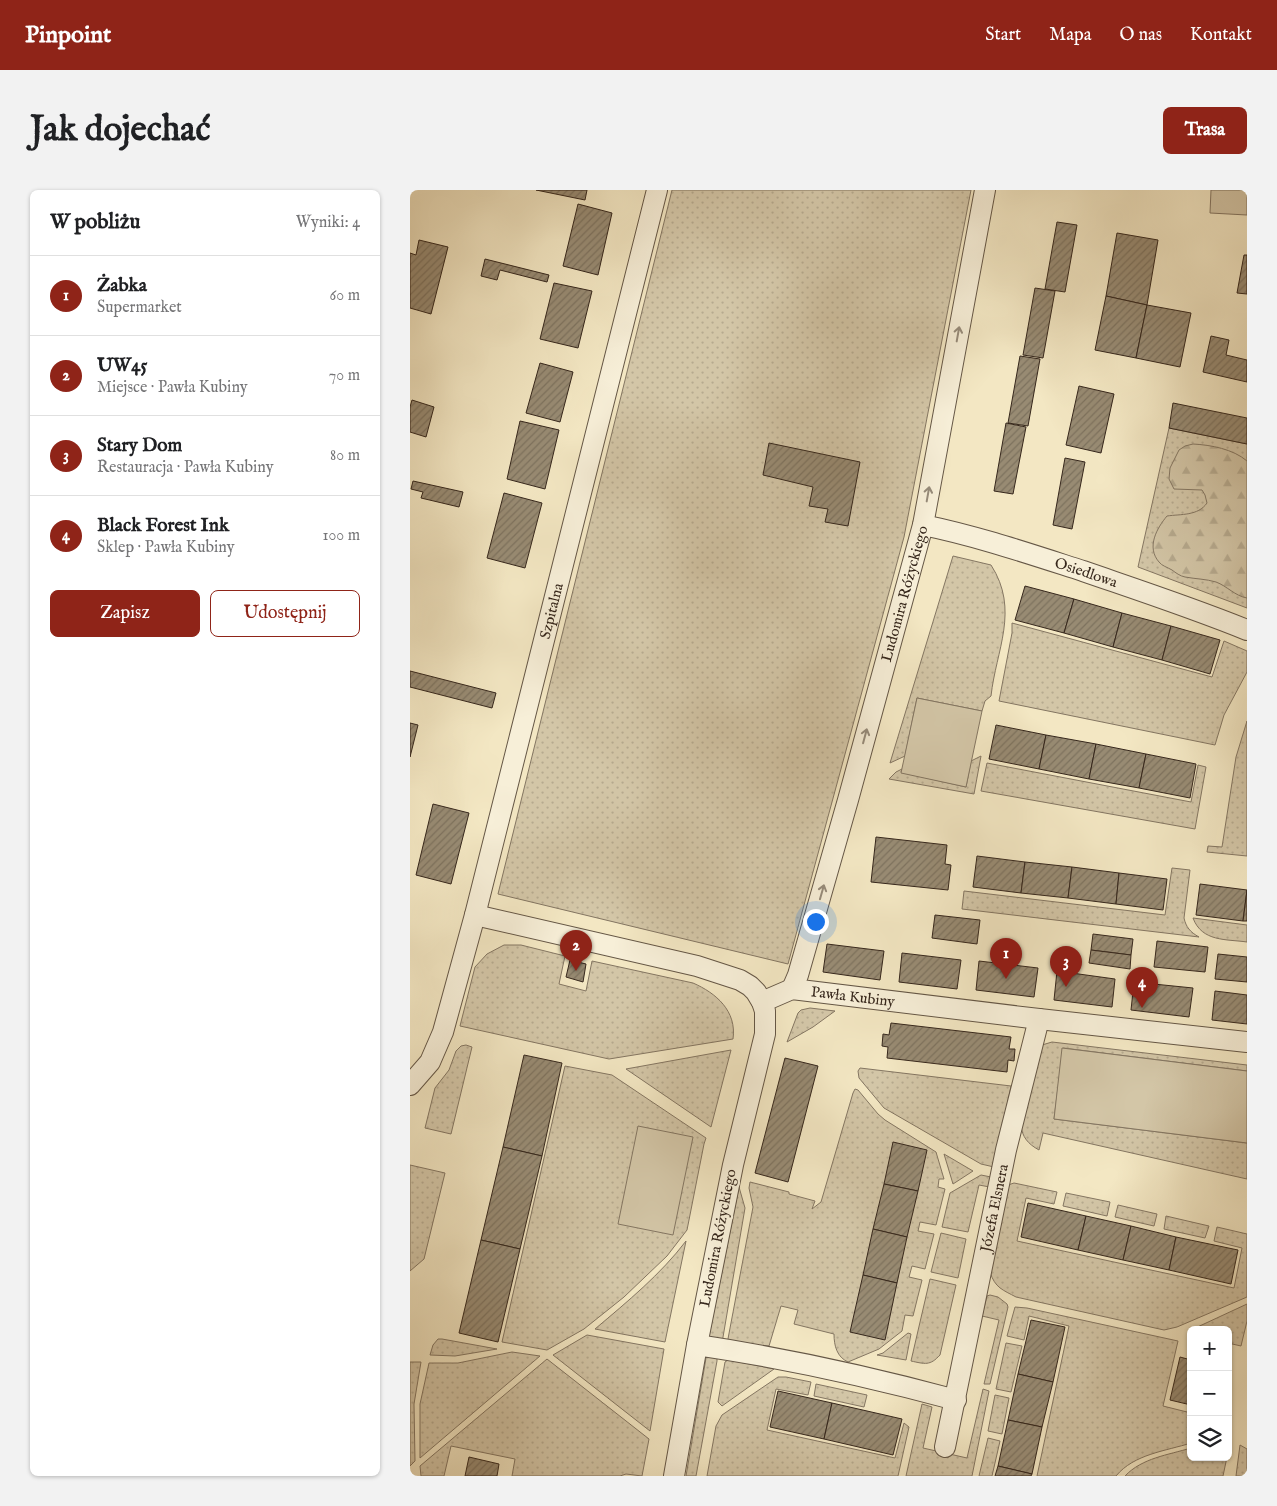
<!DOCTYPE html>
<html lang="pl">
<meta charset="utf-8">
<style>
:root{--surface:#fff;--page:#f2f2f2;--text:#202124;--muted:#757577;--line:#e0e0e0;--accent:#8f2418}
body{margin:0;font-family:"IM FELL English",serif;background:var(--page);color:var(--text)}
.controls{position:absolute;right:15px;bottom:15px;display:grid;overflow:hidden;border-radius:8px;box-shadow:0 1px 4px #0004}
.controls button{width:45px;height:45px;display:grid;place-items:center;padding:0;border:0;border-bottom:1px solid var(--line);background:var(--surface);color:var(--text);font:25px sans-serif}
.you{position:absolute;left:405px;top:731px;width:18px;height:18px;margin:-12px;border:4px solid #fff;border-radius:50%;background:#1a73e8;box-shadow:0 0 0 8px #1a73e833}
.badge{display:grid;place-items:center;width:32px;height:32px;border-radius:50%;background:var(--accent);color:#fff;font-size:16px;font-weight:700}
.pin{position:absolute;translate:-50% -41px;filter:drop-shadow(0 1px 2px #0008)}
.pin::after{content:'';position:absolute;top:26px;width:18px;height:15px;background:inherit;clip-path:polygon(0 0,100% 0,50% 100%)}
.list{margin:0;padding:0;list-style:none}
h2{display:flex;justify-content:space-between;align-items:center;height:65px;margin:0;padding:0 20px;font-size:21px}
h2 small{font-size:16px;font-weight:400;color:var(--muted)}
.list li{display:grid;grid-template-columns:32px 1fr auto;gap:15px;align-items:center;box-sizing:border-box;height:80px;padding:0 20px;border-top:1px solid var(--line)}
.list b{display:block;font-size:19px;white-space:nowrap}
.list p{margin:0;font-size:16px;white-space:nowrap;color:var(--muted)}
.list em{font-size:16px;font-style:normal;color:var(--muted)}
.actions{display:flex;gap:10px;padding:15px 20px}
.actions a{flex:1;padding:11px 0;border:1px solid var(--accent);border-radius:8px;text-align:center;font-size:18px;color:var(--accent)}
.actions .main{background:var(--accent);color:#fff}
.icon{flex:none;width:28px;height:28px;fill:none;stroke:currentColor;stroke-width:2;stroke-linecap:round;stroke-linejoin:round}
.map{position:relative;flex:none;width:837px;height:1286px;overflow:hidden;border-radius:8px}
header{display:flex;align-items:center;gap:30px;box-sizing:border-box;height:70px;padding:0 25px;background:var(--accent);color:#fff}
header strong{font-size:24px}
nav{display:flex;gap:28px;margin-inline-start:auto;font-size:18px}
.intro{display:flex;align-items:center;justify-content:space-between;box-sizing:border-box;height:120px;padding:0 30px}
h1{margin:0;font-size:35px}
.button{padding:12px 22px;border-radius:8px;background:var(--accent);color:#fff;font-size:18px;font-weight:700}
main{display:flex;gap:30px;padding:0 30px}
aside{flex:1;background:var(--surface);border-radius:8px;box-shadow:0 1px 4px #0004}
.map>svg:first-child{display:block}
</style>
<header>
<strong>Pinpoint</strong>
<nav><a>Start</a><a>Mapa</a><a>O nas</a><a>Kontakt</a></nav>
</header>
<div class="intro"><h1>Jak dojechać</h1><a class="button">Trasa</a></div>
<main>
<aside>
<h2>W pobliżu<small>Wyniki: 4</small></h2>
<ul class="list">
<li><span class="badge">1</span><div><b>Żabka</b><p>Supermarket</p></div><em>60 m</em></li>
<li><span class="badge">2</span><div><b>UW45</b><p>Miejsce · Pawła Kubiny</p></div><em>70 m</em></li>
<li><span class="badge">3</span><div><b>Stary Dom</b><p>Restauracja · Pawła Kubiny</p></div><em>80 m</em></li>
<li><span class="badge">4</span><div><b>Black Forest Ink</b><p>Sklep · Pawła Kubiny</p></div><em>100 m</em></li>
</ul>
<div class="actions"><a class="main">Zapisz</a><a>Udostępnij</a></div>
</aside>
<div class="map">
<svg width="837" height="1286" viewBox="0 0 837 1286">
<defs>
<pattern id="grass-dots" width="8" height="8" patternUnits="userSpaceOnUse" patternTransform="scale(1.25)"><rect width="8" height="8" fill="#d3c6a7"/><path d="M2 2h.1M6 6h.1" fill="none" stroke="#b6aa8f" stroke-width="1.8" stroke-linecap="round"/></pattern>
<pattern id="forest-firs" width="22" height="20" patternUnits="userSpaceOnUse" patternTransform="scale(1.25)"><rect width="22" height="20" fill="#d3c6a7"/><path d="M5 1l3.5 6h-7zM16 11l3.5 6h-7z" fill="#b6aa8f"/></pattern>
<pattern id="building-hatch" width="6" height="6" patternUnits="userSpaceOnUse" patternTransform="scale(1.25)"><rect width="6" height="6" fill="#988b73"/><path d="M-1 1l2-2M0 6l6-6M5 7l2-2" fill="none" stroke="#7d725e"/></pattern>
</defs>
<rect width="100%" height="100%" fill="#f3e7c3"/>
<filter id="stains"><feTurbulence type="fractalNoise" baseFrequency=".004" numOctaves="4"/><feColorMatrix values="0 0 0 0 .2 0 0 0 0 .09 0 0 0 0 .02 0 0 0 .5 -.17"/></filter>
<radialGradient id="worn" r=".72"><stop offset=".6" stop-color="#630" stop-opacity="0"/><stop offset="1" stop-color="#630" stop-opacity=".3"/></radialGradient>
<!-- grass -->
<g fill="url(#grass-dots)" stroke="#847662">
<polygon points="262,0 561,0 494,347 378,774 88,704"/>
<polygon points="759,238 837,254 837,418 728,377"/>
<path d="M543 366 581 375C610 420 586 460 581 506L575 511 572 521 507 508 495 566 480 573Z"/>
<polygon points="602,433 802,487 814,451 837,461 837,482 814,525 805,555 589,511 602,443"/>
<polygon points="837,531 837,666 797,662 798,656 812,657 826,567"/>
<polygon points="571,566 564,604 479,589 486,582 492,579 491,582 556,597 561,571"/>
<polygon points="577,573 781,612 788,575 796,577 785,639 571,601"/>
<path d="M762 678 780 680 774 728C776 737 780 742 789 747L552 719 554 701 755 725Z"/>
<path d="M783 728 837 735V752C816 749 792 752 783 728Z"/>
<path d="M94 755H111L155 766 149 794 176 801 182 771 283 793C306 803 327 821 323 849L199 869 50 836 65 777 77 764Z"/>
<polygon points="400,818 425,821 403,837 377,852 388,823 391,820"/>
<path d="M642 852 837 875V881L653 858 644 929 837 953V989L633 943 629 960C618 954 612 947 611 935L632 855Z"/>
<polygon points="56,855 62,857 41,944 15,938 25,898 39,880 46,861 51,856"/>
<polygon points="321,860 301,937 216,879"/>
<polygon points="155,876 202,885 296,948 294,954 277,1040 257,1066 214,1107 174,1139 137,1160 92,1152"/>
<polygon points="450,878 601,896 584,977 571,974 474,918 449,888 448,881"/>
<path d="M445 899 448 900 468 924 475 930 526 962 534 989H529L528 997 535 999 526 1035 510 1032 508 1041 524 1044 515 1079 502 1076 499 1087 512 1090 503 1126 495 1125 492 1141 469 1159 438 1172C427 1167 424 1156 424 1144L384 1134 388 1120 371 1116 359 1156 317 1154 343 1017 339 998 340 992 379 1002V1004L405 1011 402 1019 411 1012 443 903Z"/>
<polygon points="534,964 563,981 543,994"/>
<polygon points="0,975 35,983 14,1069 0,1081"/>
<polygon points="571,985 581,987 585,998 569,995 558,1042 532,1037 540,1003"/>
<path d="M604 993 647 1002 644 1014 616 1008 607 1051 824 1098 832 1058 804 1051 807 1037 837 1044V1107L767 1137 754 1140 606 1107C593 1100 585 1098 580 1082L598 995Z"/>
<polygon points="329,997 335,1018 312,1153 298,1151"/>
<polygon points="656,1003 700,1012 697,1026 653,1016"/>
<polygon points="708,1015 747,1024 744,1036 705,1027"/>
<polygon points="756,1026 799,1036 795,1048 754,1039"/>
<polygon points="531,1043 556,1049 548,1088 521,1082"/>
<path d="M276 1051 255 1152 185 1139C217 1112 251 1084 276 1051Z"/>
<path d="M520 1089 546 1095 530 1165C520 1176 515 1174 501 1171Z"/>
<polygon points="580,1105 588,1107 597,1114 598,1117 580,1194 574,1194 589,1130 572,1126 577,1106"/>
<polygon points="837,1114 837,1131 831,1156 818,1153 818,1140 781,1140"/>
<path d="M605 1117 617 1118 768 1151 753 1216 781 1223V1253C756 1261 724 1264 706 1286H627L659 1136 619 1126 614 1150 597 1146Z"/>
<polygon points="498,1143 501,1144 496,1170 467,1165 473,1163"/>
<polygon points="177,1145 254,1159 240,1241 143,1165"/>
<polygon points="28,1149 32,1149 87,1159 45,1166 20,1165 23,1155"/>
<polygon points="596,1153 612,1156 601,1202 586,1199"/>
<polygon points="102,1162 130,1166 10,1268 10,1214 19,1173 48,1173"/>
<polygon points="299,1165 307,1167 307,1171 286,1286 276,1286 296,1168"/>
<polygon points="137,1169 239,1249 232,1286 216,1284 210,1286 102,1286 105,1269 41,1256 34,1286 11,1286 10,1276"/>
<polygon points="318,1170 320,1170 364,1179 312,1216 308,1212 315,1172"/>
<polygon points="0,1172 11,1172 4,1214 5,1271 0,1276"/>
<polygon points="368,1187 376,1187 401,1192 398,1205 366,1199 357,1240 485,1268 494,1233 499,1237 488,1286 297,1286 306,1236 312,1225"/>
<polygon points="406,1194 457,1205 454,1217 404,1206"/>
<polygon points="573,1199 579,1201 562,1286 496,1286 512,1214 522,1217 513,1258 557,1268"/>
<polygon points="585,1205 599,1208 592,1244 578,1241"/>
<polygon points="578,1248 590,1251 582,1286 569,1286"/>
<polygon points="830,1255 837,1259 837,1286 826,1286"/>
<path d="M781 1258V1267H817L813 1286H715C732 1268 758 1265 781 1258Z"/>
</g>
<!-- forest -->
<path fill="url(#forest-firs)" stroke="#847662" d="M783 254C801 255 823 259 837 271V408C825 406 817 396 806 392 796 389 786 389 775 387 770 386 766 383 762 380 757 377 752 376 749 372 736 357 747 338 757 326 771 324 788 326 797 313L795 305 792 300 764 299 759 289 760 278 769 260 775 256Z"/>
<!-- park -->
<g fill="#d3c6a7" stroke="#847662">
<polygon points="801,0 837,0 837,25 800,23"/>
<polygon points="507,508 572,521 556,597 491,583"/>
<polygon points="652,858 837,881 837,953 644,929"/>
<polygon points="228,936 283,947 263,1045 208,1034"/>
</g>
<!-- building -->
<g fill="url(#building-hatch)" stroke="#36271c">
<polygon points="126,0 177,0 175,10"/>
<polygon points="168,14 202,23 188,85 153,76"/>
<polygon points="647,32 667,35 655,102 635,99"/>
<polygon points="707,43 748,50 737,115 696,106"/>
<polygon points="9,50 38,57 21,124 0,118 0,63 6,65"/>
<polygon points="834,65 837,65 837,104 827,103"/>
<polygon points="75,69 139,85 137,92 90,80 87,90 71,86"/>
<polygon points="144,93 182,101 168,158 130,149"/>
<polygon points="625,98 645,101 633,168 613,165"/>
<polygon points="696,106 737,115 726,168 685,160"/>
<polygon points="737,115 781,123 770,177 726,168"/>
<polygon points="801,146 819,150 816,165 837,170 837,192 793,182"/>
<polygon points="610,166 630,169 618,236 598,233"/>
<polygon points="130,173 163,182 150,232 116,223"/>
<polygon points="669,196 704,204 691,263 656,255"/>
<polygon points="2,210 24,217 16,247 0,242 0,217"/>
<polygon points="763,213 837,228 837,254 759,238"/>
<polygon points="110,231 149,240 135,299 97,289"/>
<polygon points="596,233 616,237 603,304 584,301"/>
<polygon points="359,253 450,272 438,336 415,332 418,319 399,316 403,297 353,285"/>
<polygon points="655,268 675,272 662,339 643,335"/>
<polygon points="3,291 53,302 49,317 11,308 13,302 1,299"/>
<polygon points="94,303 132,313 115,378 77,368"/>
<polygon points="615,396 664,409 654,443 605,430"/>
<polygon points="664,409 712,423 703,457 654,443"/>
<polygon points="712,423 761,436 752,470 703,457"/>
<polygon points="761,436 810,450 800,484 752,470"/>
<polygon points="0,481 86,503 82,518 0,497"/>
<polygon points="0,533 8,535 0,567"/>
<polygon points="586,535 636,545 629,579 579,569"/>
<polygon points="636,545 686,554 679,589 629,579"/>
<polygon points="686,554 736,564 729,598 679,589"/>
<polygon points="736,564 786,574 780,608 729,598"/>
<polygon points="23,614 59,623 41,694 6,685"/>
<polygon points="466,647 537,655 535,674 541,675 538,700 461,692"/>
<polygon points="567,666 615,672 611,703 563,697"/>
<polygon points="615,672 662,677 658,708 611,703"/>
<polygon points="662,677 709,683 706,714 658,708"/>
<polygon points="709,683 757,689 753,720 706,714"/>
<polygon points="790,694 837,700 833,731 786,725"/>
<polygon points="837,700 837,731 833,731"/>
<polygon points="525,725 570,730 567,754 522,748"/>
<polygon points="683,744 723,749 721,765 681,760"/>
<polygon points="747,751 798,757 795,782 744,777"/>
<polygon points="417,754 474,761 470,790 413,782"/>
<polygon points="681,760 721,765 720,779 679,773"/>
<polygon points="492,763 551,770 547,799 489,792"/>
<polygon points="808,764 837,767 837,792 805,789"/>
<polygon points="160,770 176,774 173,792 156,787"/>
<polygon points="569,771 628,778 624,807 566,800"/>
<polygon points="647,781 705,789 702,817 644,810"/>
<polygon points="724,792 783,798 779,827 721,820"/>
<polygon points="805,801 837,805 837,834 802,830"/>
<polygon points="481,833 601,847 599,859 605,859 604,871 598,870 597,882 477,868 478,857 472,856 473,844 479,845"/>
<polygon points="114,865 152,873 132,966 93,957"/>
<polygon points="375,868 408,876 378,992 345,983"/>
<polygon points="483,952 517,960 508,1001 474,994"/>
<polygon points="93,957 132,966 110,1059 71,1050"/>
<polygon points="474,994 508,1001 497,1047 463,1039"/>
<polygon points="618,1013 676,1026 668,1060 611,1047"/>
<polygon points="676,1026 721,1036 713,1070 668,1060"/>
<polygon points="721,1036 766,1047 759,1080 713,1070"/>
<polygon points="463,1039 497,1047 487,1093 453,1085"/>
<polygon points="766,1047 828,1060 821,1094 759,1080"/>
<polygon points="71,1050 110,1059 88,1152 49,1143"/>
<polygon points="453,1085 487,1093 475,1150 440,1142"/>
<polygon points="621,1130 655,1137 643,1192 608,1184"/>
<polygon points="770,1167 781,1170 781,1215 760,1210"/>
<polygon points="608,1184 643,1192 632,1237 598,1230"/>
<polygon points="368,1201 422,1213 414,1249 360,1237"/>
<polygon points="422,1213 492,1229 483,1265 414,1249"/>
<polygon points="598,1230 632,1237 622,1284 588,1276"/>
<polygon points="59,1267 89,1274 87,1286 55,1286"/>
<polygon points="588,1276 622,1284 621,1286 585,1286"/>
</g>
<g fill="none" stroke-linecap="round" stroke-linejoin="round">
<defs>
<g id="street">
<path id="s1" d="M513 335C567 346 620 364 673 381 728 400 783 418 837 440"/>
<polyline points="65,725 287,776 330,790 340,796 346,802 352,812 355,821 355,844 323,975 287,1155 264,1286"/>
<path id="s2" d="M382 799 388 785 438 610 513 335 575 0"/>
<path id="s3" d="M352 812 382 799 629 829 837 852"/>
<path id="s4" d="M0 895 20 872 33 842 65 725 247 0"/>
<path d="M287 1155C374 1168 461 1187 546 1210"/>
<path id="s5" d="M535 1257 596 960 629 829"/>
</g>
</defs>
<!-- street casing -->
<use href="#street" stroke="#655746" stroke-width="22"/>
<!-- street -->
<use href="#street" stroke="#f7efd8" stroke-width="20"/>
</g>
<!-- one-way arrows -->
<defs><path id="oneway-shaft" d="M-6 0H5M1.5-3L5.5 0L1.5 3" fill="none" stroke-width="1.6" stroke-linecap="round" stroke-linejoin="round" transform="scale(1.25)"/></defs>
<g stroke="#968b7a">
<use href="#oneway-shaft" transform="translate(548 144) rotate(-80)"/>
<use href="#oneway-shaft" transform="translate(518 304) rotate(-80)"/>
<use href="#oneway-shaft" transform="translate(455 546) rotate(-75)"/>
<use href="#oneway-shaft" transform="translate(412 702) rotate(-74)"/>
</g>
<g text-anchor="middle" dominant-baseline="central" stroke-width="4.5" stroke-linejoin="round" paint-order="stroke">
<!-- street labels -->
<g font-size="15" fill="#36271c" stroke="#f7efd8">
<text stroke="none"><textPath href="#s1" startOffset="170">Osiedlowa</textPath></text>
<text stroke="none"><textPath href="#s2" startOffset="411">Ludomira Różyckiego</textPath></text>
<text stroke="none"><textPath href="#s4" startOffset="498">Szpitalna</textPath></text>
<text stroke="none"><textPath href="#s3" startOffset="94">Pawła Kubiny</textPath></text>
<text stroke="none"><textPath href="#s5" startOffset="244">Józefa Elsnera</textPath></text>
<text transform="translate(308 1048) rotate(-79)">Ludomira Różyckiego</text>
</g>
</g>
<rect width="100%" height="100%" filter="url(#stains)"/>
<rect width="100%" height="100%" fill="url(#worn)"/>
</svg>
<div class="controls">
<button>+</button>
<button>−</button>
<button><svg class="icon" aria-label="layers" viewBox="0 0 24 24"><path d="M12 4l9 5-9 5-9-5zM3 14l9 5 9-5"/></svg></button>
</div>
<div class="you"></div>
<div class="pin badge" style="left:596px;top:789px">1</div>
<div class="pin badge" style="left:166px;top:781px">2</div>
<div class="pin badge" style="left:656px;top:797px">3</div>
<div class="pin badge" style="left:732px;top:818px">4</div>
</div>
</main>
